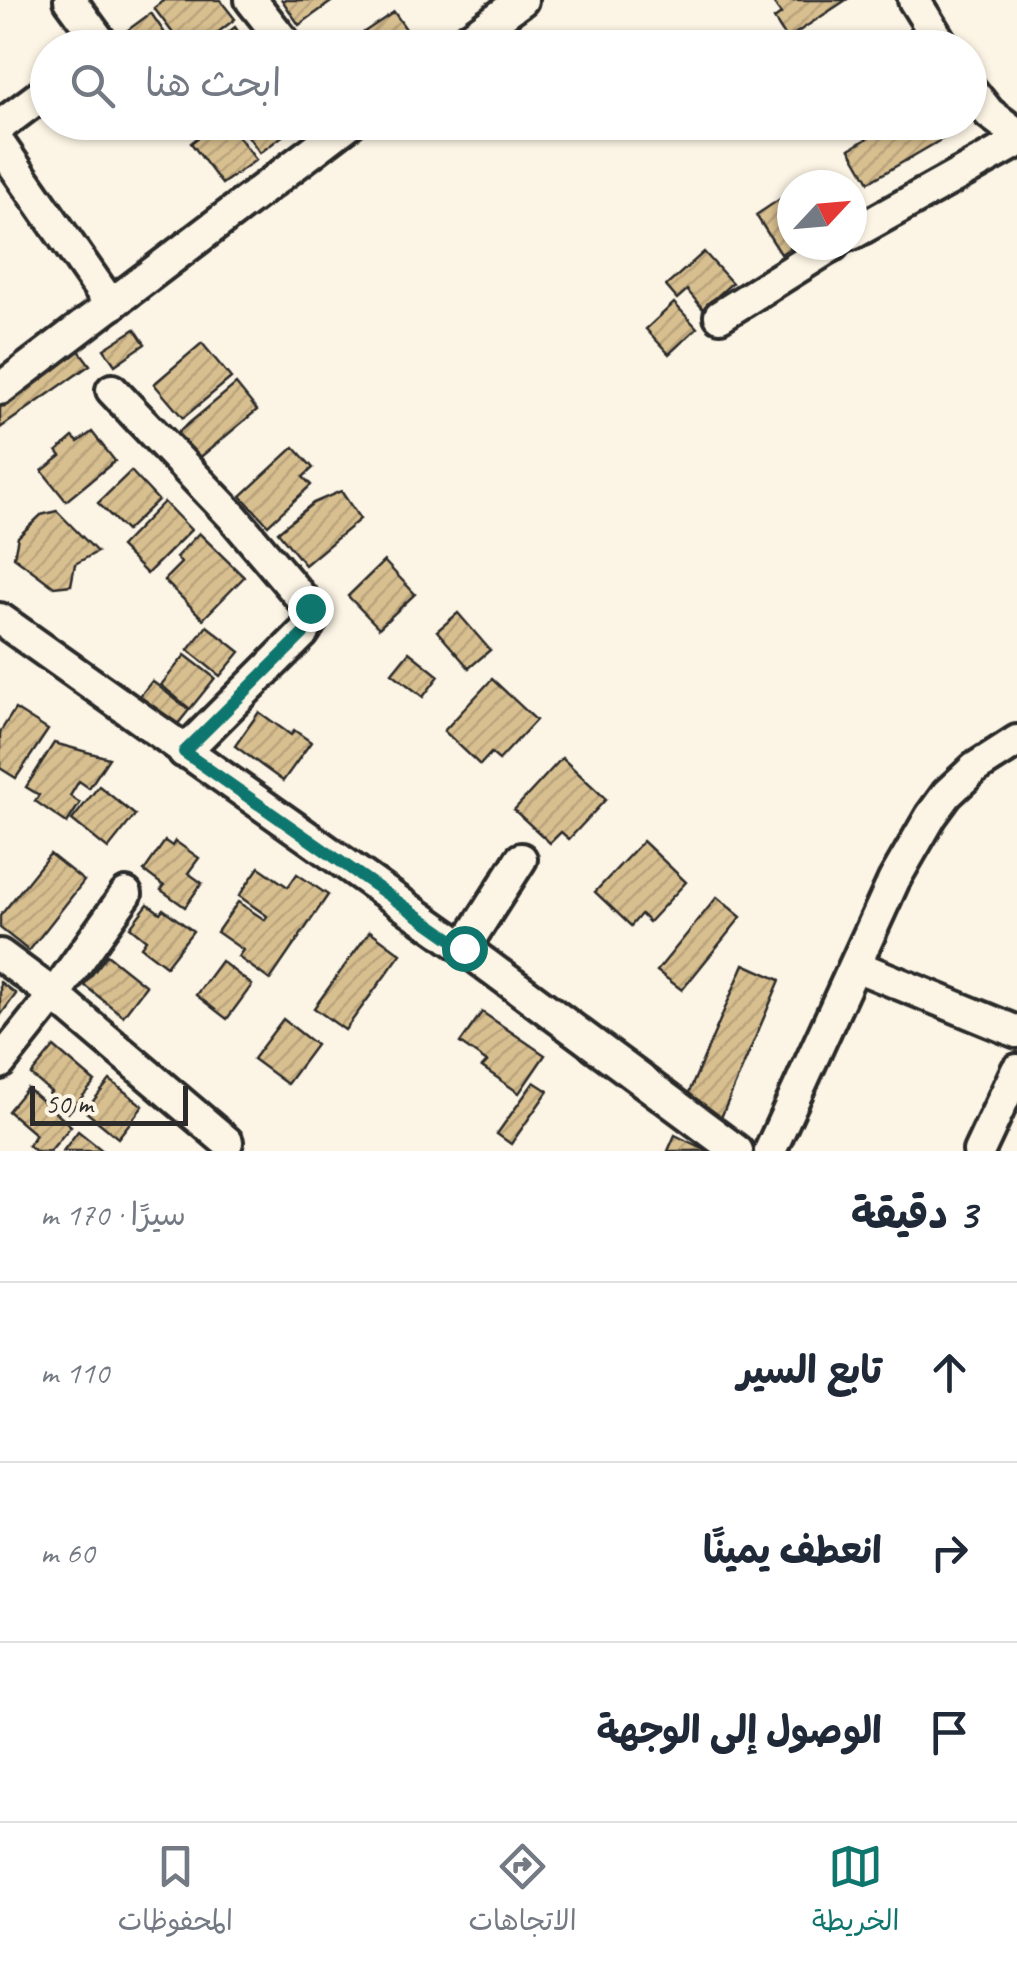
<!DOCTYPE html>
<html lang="ar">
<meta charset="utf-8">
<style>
:root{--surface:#fff;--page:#f6f6f7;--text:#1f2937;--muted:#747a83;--line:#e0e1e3;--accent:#0f766e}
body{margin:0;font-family:Caveat,"Playpen Sans Arabic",sans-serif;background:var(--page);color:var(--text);direction:rtl}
.compass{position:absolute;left:777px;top:170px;width:90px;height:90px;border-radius:50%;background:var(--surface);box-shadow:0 2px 8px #0004;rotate:64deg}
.scale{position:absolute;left:30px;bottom:25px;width:158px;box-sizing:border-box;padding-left:10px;border:5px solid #2b2b2b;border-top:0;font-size:28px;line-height:35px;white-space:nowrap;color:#2b2b2b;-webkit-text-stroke:8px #fcf5e5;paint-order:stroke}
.stop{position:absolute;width:30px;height:30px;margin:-22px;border:8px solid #0f766e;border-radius:50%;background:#fff}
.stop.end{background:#0f766e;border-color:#fff;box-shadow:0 2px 10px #0008}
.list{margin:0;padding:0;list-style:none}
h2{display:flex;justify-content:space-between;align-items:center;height:130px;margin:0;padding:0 40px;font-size:42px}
h2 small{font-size:32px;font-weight:400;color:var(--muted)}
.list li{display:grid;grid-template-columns:65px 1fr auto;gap:30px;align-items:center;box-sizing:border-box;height:180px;padding:0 40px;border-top:2px solid var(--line)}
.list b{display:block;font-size:38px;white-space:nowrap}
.list em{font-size:32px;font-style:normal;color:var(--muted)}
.icon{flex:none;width:55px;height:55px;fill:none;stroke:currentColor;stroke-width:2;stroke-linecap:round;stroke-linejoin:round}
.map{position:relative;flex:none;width:1017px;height:1151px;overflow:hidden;direction:ltr}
.search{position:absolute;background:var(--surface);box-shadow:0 2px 8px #0004;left:30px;right:30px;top:30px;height:110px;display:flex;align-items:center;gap:25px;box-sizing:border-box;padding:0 35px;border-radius:55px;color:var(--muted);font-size:38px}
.sheet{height:670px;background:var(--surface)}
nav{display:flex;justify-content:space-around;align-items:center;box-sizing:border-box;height:140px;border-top:2px solid var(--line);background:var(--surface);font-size:28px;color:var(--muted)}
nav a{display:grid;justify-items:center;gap:5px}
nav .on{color:var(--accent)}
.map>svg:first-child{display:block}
</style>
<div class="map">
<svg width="1017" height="1151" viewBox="0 0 1017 1151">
<defs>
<pattern id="building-hatch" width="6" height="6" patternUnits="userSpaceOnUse" patternTransform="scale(2.5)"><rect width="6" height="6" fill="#d8bf8f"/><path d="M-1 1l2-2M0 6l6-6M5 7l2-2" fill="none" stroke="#baa47c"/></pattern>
</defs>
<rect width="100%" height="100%" fill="#fcf5e5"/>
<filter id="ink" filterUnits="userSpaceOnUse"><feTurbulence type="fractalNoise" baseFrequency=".01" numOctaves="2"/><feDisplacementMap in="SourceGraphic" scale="20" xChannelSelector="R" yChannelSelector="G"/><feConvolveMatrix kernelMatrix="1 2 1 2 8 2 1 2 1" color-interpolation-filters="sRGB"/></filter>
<g filter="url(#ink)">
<!-- building -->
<g fill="url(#building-hatch)" stroke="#2b2b2b" stroke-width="2.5">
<polygon points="164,0 220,0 235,19 198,48 184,48 154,8"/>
<polygon points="282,0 334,0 299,25"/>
<polygon points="771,0 846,0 787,39 774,19 781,14"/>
<polygon points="394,12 415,42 406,48 375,48 364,32"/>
<polygon points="151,13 175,48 124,48 117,38"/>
<polygon points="235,27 249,48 209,48"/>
<polygon points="218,122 228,122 256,160 222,184 191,143"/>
<polygon points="238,122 301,122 260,153"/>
<polygon points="894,122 942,122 949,135 869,182 850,149"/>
<polygon points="815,170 825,185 795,185 794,183"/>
<polygon points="792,191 792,245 795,245 781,254 756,215"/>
<polygon points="704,252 732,283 703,309 687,290 677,299 666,286"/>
<polygon points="674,303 697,328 669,354 646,329"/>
<polygon points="135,329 145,344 115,365 104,349"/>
<polygon points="202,343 231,378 183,418 154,384"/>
<polygon points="78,349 90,365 0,428 0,404"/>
<polygon points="236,384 257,410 197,460 175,435"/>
<polygon points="92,432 115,461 66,501 42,471 61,456 57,451 73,437 78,442"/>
<polygon points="294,447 313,468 303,477 311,485 268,525 241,496"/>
<polygon points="131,471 158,500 126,531 98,503"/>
<polygon points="341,491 360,519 305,565 278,532 313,503"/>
<polygon points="164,502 191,530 147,574 120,547"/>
<polygon points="57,511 97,552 75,564 71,585 54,587 14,557 18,537 41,515"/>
<polygon points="199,533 244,577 203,619 164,580 181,563 176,557"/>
<polygon points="384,561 415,594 379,628 348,596"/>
<polygon points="458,613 490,650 469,668 437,631"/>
<polygon points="207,626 240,652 220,676 188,650"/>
<polygon points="409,652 439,676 423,697 392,673"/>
<polygon points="185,655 215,678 190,709 161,685"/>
<polygon points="492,679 536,720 499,760 491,753 480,765 444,731"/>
<polygon points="152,681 189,710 170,734 133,705"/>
<polygon points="15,709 48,730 16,778 0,768 0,732"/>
<polygon points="259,712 291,735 294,730 311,742 283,781 235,746"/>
<polygon points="54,743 109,758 89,788 79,781 70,796 80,803 67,823 35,801 39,795 26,787"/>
<polygon points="562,758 606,799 569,839 561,832 550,843 514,810"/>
<polygon points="99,786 135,815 108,849 72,820"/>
<polygon points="165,841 172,846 175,841 199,858 188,873 202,883 185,907 161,890 164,886 144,871"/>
<polygon points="643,841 686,882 649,922 641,914 631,926 595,892"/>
<polygon points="50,854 84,881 29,951 0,928 0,916"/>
<polygon points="259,867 288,887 297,874 328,895 270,980 238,957 243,950 217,932 238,902 265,920 267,916 239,896"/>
<polygon points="717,897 741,917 682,990 657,971"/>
<polygon points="148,904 160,913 163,909 193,931 166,966 141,947 146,940 130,927"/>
<polygon points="370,931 401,954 345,1030 314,1008"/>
<polygon points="107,955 146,986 123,1016 84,985"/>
<polygon points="221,961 252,985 227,1019 196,995"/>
<polygon points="744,964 780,980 720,1120 684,1104"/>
<polygon points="0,982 16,994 0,1016"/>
<polygon points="482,1012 545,1055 519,1093 482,1067 487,1062 460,1043"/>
<polygon points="283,1019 316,1045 287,1084 253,1059"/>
<polygon points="54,1047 95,1082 68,1113 47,1096 51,1092 31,1075"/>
<polygon points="110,1080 143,1106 118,1138 85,1111"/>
<polygon points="534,1082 548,1091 511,1144 497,1134"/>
<polygon points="27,1088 71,1126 50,1151 35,1151 28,1145 36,1135 8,1111"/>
<polygon points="78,1131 103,1151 63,1151"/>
<polygon points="675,1135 708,1151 668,1151"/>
</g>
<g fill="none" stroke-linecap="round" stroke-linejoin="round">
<defs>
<g id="minor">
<polyline points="70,0 105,48"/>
<polyline points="251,0 289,48"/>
<polyline points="914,0 944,48"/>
<polyline points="456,48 522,0"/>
<polyline points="970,89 989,113 1017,134"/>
<polyline points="0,126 48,90"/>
<polyline points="0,145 111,305"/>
<polyline points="852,234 1017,142"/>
<polyline points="720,316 833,245"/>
<polyline points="0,389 351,122"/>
<polyline points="112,390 233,517 310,608 312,619 303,633 184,752"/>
<polyline points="0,619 464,948 737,1151"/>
<polyline points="464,948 521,859"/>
<polyline points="0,955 54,995 227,1142"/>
<polyline points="856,966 1017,1032"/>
<polyline points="0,1063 54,995 126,894"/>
<polyline points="770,1151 894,880 931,816 947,794 975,768 1017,741"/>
<polyline points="979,1151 1017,1070"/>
</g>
</defs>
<!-- minor casing -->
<use href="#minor" stroke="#2b2b2b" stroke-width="38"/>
<!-- minor -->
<use href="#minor" stroke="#fcf5e5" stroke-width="30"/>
</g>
</g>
<g fill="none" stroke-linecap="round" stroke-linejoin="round" filter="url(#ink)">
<!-- route -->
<polyline stroke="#0f766e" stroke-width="12" points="310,608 312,620 303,634 184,752 464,948"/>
</g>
</svg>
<svg class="compass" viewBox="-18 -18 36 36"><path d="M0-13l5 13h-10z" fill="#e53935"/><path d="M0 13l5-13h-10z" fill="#747a83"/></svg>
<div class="scale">50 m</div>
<div class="stop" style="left:464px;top:948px"></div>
<div class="stop end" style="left:310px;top:608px"></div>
<div class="search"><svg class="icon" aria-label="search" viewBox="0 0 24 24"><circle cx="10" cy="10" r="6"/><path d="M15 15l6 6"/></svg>ابحث هنا</div>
</div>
<section class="sheet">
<h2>3 دقيقة<small>سيرًا · 170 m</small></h2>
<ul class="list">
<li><svg class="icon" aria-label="ahead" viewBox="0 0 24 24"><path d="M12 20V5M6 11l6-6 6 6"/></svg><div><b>تابع السير</b></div><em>110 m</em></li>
<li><svg class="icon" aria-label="right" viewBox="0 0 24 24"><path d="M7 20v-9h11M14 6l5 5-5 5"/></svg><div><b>انعطف يمينًا</b></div><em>60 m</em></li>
<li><svg class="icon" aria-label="arrive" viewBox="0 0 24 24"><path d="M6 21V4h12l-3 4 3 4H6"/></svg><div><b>الوصول إلى الوجهة</b></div></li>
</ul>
</section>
<nav>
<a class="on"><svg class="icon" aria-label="map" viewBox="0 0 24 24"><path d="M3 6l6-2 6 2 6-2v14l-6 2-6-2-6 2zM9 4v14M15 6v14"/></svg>الخريطة</a>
<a><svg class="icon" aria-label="directions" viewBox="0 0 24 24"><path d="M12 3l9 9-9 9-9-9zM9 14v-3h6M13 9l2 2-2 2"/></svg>الاتجاهات</a>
<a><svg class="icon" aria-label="saved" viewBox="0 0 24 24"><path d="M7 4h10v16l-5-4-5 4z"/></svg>المحفوظات</a>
</nav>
